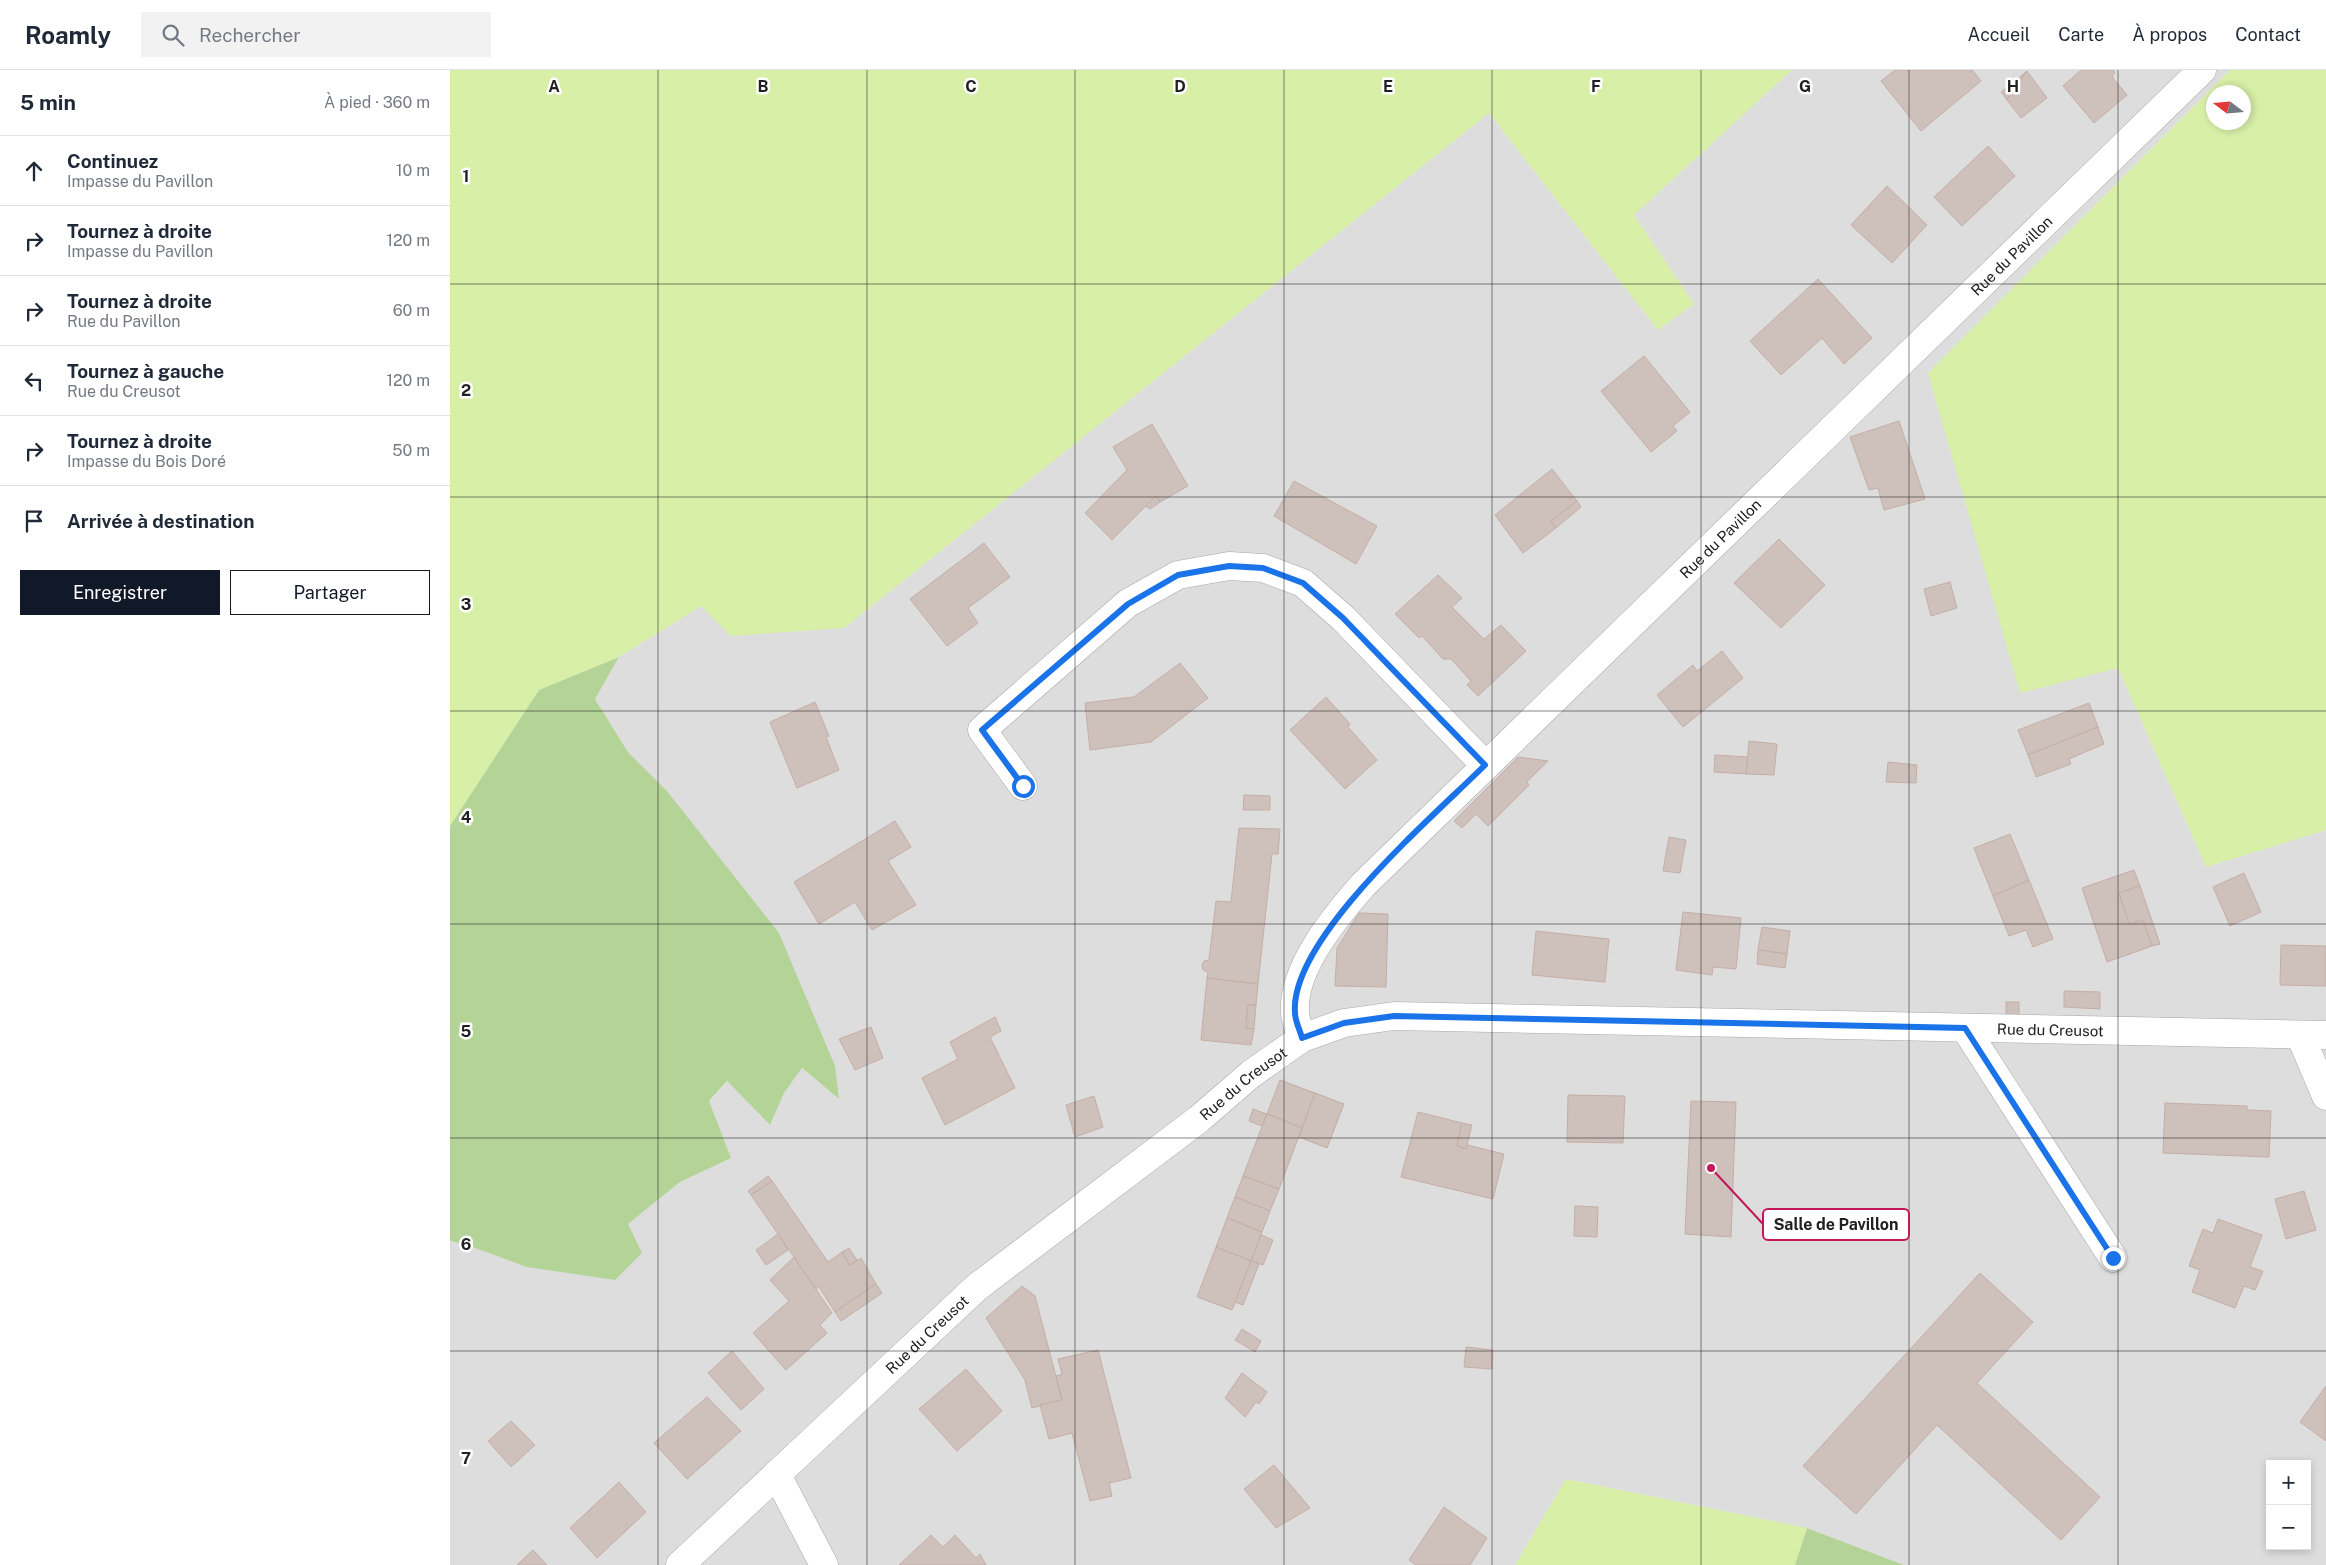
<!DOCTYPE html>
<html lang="fr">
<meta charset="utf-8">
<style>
:root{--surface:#fff;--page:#f2f2f3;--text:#1f2937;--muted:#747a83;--line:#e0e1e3;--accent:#111827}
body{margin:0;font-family:"Public Sans",sans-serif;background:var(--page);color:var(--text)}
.controls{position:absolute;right:15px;bottom:15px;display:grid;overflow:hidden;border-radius:0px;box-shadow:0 2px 8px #0003}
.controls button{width:45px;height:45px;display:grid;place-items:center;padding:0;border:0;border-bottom:1px solid var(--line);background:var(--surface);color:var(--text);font:25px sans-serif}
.compass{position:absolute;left:1756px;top:15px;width:45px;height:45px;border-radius:50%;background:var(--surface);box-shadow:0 2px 8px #0003;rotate:286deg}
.stop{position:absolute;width:15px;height:15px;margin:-11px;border:4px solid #1a73e8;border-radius:50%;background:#fff}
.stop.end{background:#1a73e8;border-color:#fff;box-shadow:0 1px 5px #0008}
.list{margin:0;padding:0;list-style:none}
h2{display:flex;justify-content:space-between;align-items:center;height:65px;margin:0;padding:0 20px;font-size:21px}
h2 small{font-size:16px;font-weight:400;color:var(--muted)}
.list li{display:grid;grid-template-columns:32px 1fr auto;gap:15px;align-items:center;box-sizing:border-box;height:70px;padding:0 20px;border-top:1px solid var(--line)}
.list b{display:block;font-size:19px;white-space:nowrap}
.list p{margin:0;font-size:16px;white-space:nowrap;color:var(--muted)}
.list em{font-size:16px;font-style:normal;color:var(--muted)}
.actions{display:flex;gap:10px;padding:15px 20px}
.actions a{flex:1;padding:11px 0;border:1px solid var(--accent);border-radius:0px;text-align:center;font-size:18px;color:var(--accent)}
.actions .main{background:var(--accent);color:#fff}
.icon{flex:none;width:28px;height:28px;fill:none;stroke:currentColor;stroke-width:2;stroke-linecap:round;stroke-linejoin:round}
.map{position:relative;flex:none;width:1876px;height:1495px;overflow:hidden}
header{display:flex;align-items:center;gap:30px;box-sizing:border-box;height:70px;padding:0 25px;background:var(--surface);border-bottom:1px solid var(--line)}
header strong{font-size:24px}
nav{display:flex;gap:28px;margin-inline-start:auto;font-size:18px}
.search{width:350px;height:45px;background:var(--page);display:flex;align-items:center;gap:12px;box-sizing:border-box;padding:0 18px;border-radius:0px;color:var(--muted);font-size:19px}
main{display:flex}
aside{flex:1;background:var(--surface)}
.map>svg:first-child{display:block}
</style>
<header>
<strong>Roamly</strong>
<div class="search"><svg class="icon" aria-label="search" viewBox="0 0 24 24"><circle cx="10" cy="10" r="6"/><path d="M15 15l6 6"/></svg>Rechercher</div>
<nav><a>Accueil</a><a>Carte</a><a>À propos</a><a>Contact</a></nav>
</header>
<main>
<aside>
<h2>5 min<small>À pied · 360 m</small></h2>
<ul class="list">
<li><svg class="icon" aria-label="ahead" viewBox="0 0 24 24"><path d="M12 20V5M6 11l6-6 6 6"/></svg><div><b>Continuez</b><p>Impasse du Pavillon</p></div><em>10 m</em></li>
<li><svg class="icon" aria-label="right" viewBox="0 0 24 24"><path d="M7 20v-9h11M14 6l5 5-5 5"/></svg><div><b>Tournez à droite</b><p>Impasse du Pavillon</p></div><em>120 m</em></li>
<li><svg class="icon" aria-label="right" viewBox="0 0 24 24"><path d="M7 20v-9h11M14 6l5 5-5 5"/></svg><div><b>Tournez à droite</b><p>Rue du Pavillon</p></div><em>60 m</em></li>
<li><svg class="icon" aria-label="left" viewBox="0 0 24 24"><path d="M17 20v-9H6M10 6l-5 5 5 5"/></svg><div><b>Tournez à gauche</b><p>Rue du Creusot</p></div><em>120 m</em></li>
<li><svg class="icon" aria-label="right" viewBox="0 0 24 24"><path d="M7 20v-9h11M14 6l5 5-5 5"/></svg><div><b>Tournez à droite</b><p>Impasse du Bois Doré</p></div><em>50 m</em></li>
<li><svg class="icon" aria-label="arrive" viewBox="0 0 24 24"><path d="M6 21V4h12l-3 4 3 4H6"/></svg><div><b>Arrivée à destination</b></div></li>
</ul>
<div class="actions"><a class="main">Enregistrer</a><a>Partager</a></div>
</aside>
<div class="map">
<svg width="1876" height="1495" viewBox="0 0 1876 1495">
<rect width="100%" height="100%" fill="#f1ebe5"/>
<!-- residential -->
<path fill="#dedddd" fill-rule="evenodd" d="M1342 0H1780L1478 303 1668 598 1756 797 1876 760V1495H1454L1357 1458 1116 1409 1065 1495H0V1171L17 1175 177 1154 230 1112 280 1088 259 1031 278 1011 320 1055 334 1023 352 998 389 1029 257 774 217 721 178 682 145 629 169 587 251 536 394 558 1039 43 1208 260 1244 234 1184 145ZM1820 1394H1857V1476H1820Z"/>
<!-- grass -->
<g fill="#d7efa7" fill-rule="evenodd">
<polygon points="0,0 1342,0 1184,145 1244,234 1208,260 1039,43 394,558 281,566 251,536 169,587 89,620 0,756"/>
<path d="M1780 0H1876V760L1756 797 1668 598 1570 623 1478 303ZM1794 22V52H1764V22Z"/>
<polygon points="1116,1409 1357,1458 1345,1495 1065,1495"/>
</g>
<!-- forest -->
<g fill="#b4d497">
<polygon points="169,587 145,629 178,682 217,721 329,863 385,996 389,1029 352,998 334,1023 320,1055 277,1011 259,1031 281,1088 230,1112 178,1154 192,1183 165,1210 77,1197 17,1175 0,1171 0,756 89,620"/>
<polygon points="1357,1458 1454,1495 1345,1495"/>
</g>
<!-- building -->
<g fill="#cec0bb" stroke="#c4aea6">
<polygon points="1445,0 1522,0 1531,11 1471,61 1431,11"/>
<polygon points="1631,0 1663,0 1665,2 1662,7 1677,25 1644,53 1613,16"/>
<polygon points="1577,1 1559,25 1557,30 1551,22"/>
<polygon points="1577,1 1597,28 1571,48 1557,30"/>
<polygon points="1538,76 1565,106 1512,156 1484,127"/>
<polygon points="1437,116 1477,155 1442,193 1401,155"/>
<polygon points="1368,209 1422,268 1394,294 1372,268 1331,305 1300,271"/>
<polygon points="1194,286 1240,342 1223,356 1227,361 1201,382 1151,321"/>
<polygon points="1449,351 1475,429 1434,440 1428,418 1419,420 1400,367"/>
<polygon points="702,354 738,416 710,432 706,426 662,470 635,443 677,400 663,377"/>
<polygon points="1102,399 1127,431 1101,451 1106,458 1073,483 1045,445"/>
<polygon points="844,411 927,456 906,494 824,446"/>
<polygon points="706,426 710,432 700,439 696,436"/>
<polygon points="1127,431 1131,437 1106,458 1101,451"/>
<polygon points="1329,469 1375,515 1331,558 1284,513"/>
<polygon points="534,473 560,507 518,538 528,553 497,576 460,529"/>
<polygon points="988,505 1012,528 1002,537 1034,569 1051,555 1076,581 1028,626 1017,615 1021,611 1001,589 993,589 972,566 969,568 945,544"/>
<polygon points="1500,512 1507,538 1481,546 1474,519"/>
<polygon points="1272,581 1293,608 1233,657 1207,625 1243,595 1247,601"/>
<polygon points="730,593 758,628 701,672 640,680 635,633 684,627"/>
<polygon points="876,627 900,654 898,657 927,690 895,719 840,660"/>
<polygon points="365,632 379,666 376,667 389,700 347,718 320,652"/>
<polygon points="1639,633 1648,657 1578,685 1568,660"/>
<polygon points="1648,657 1654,674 1619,689 1621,694 1586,707 1578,685"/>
<polygon points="1299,671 1327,674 1324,705 1296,704"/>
<polygon points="1265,685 1298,687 1296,704 1264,702"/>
<polygon points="1068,687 1098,691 1077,712 1079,715 1038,756 1026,744 1012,758 1004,751"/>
<polygon points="1438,692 1467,695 1466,713 1436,712"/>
<polygon points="794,725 820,726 820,740 793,740"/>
<polygon points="445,751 461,777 438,791 466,835 422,860 405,832 369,854 344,812"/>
<polygon points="789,758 830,759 828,784 822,784 808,914 757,908 758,902 753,900 752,895 754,891 759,890 766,831 781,832"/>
<polygon points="1560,764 1579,810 1543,826 1524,778"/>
<polygon points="1219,767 1236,770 1230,803 1213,801"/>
<polygon points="1684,800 1690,816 1669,823 1679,854 1693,850 1702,876 1657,892 1632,818"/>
<polygon points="1794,803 1811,842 1780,856 1763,817"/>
<polygon points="1579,810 1603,869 1583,877 1576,860 1559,866 1543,826"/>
<polygon points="1690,816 1710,874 1702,876 1693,850 1679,854 1669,823"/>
<polygon points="1233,842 1291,848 1286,899 1263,897 1262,905 1226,900"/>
<polygon points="909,843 938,844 936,917 885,916 887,878"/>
<polygon points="1312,857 1340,861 1337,884 1308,880"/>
<polygon points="1086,861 1159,869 1155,912 1082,905"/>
<polygon points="1831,875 1876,876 1876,916 1830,915"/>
<polygon points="1308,880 1337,884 1335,898 1307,894"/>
<polygon points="757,908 808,914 806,935 798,935 796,958 804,959 801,975 751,970"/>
<polygon points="1614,921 1650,922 1650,939 1614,937"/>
<rect x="1556" y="932" width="13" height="13"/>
<polygon points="798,935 806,935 804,959 796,958"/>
<polygon points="545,947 551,961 540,967 565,1018 495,1055 472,1008 508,989 500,972"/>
<polygon points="421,957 433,988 405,1000 389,969"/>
<polygon points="830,1010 865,1023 852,1058 817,1044"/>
<polygon points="865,1023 894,1034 877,1078 849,1067"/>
<polygon points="1118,1025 1175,1026 1173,1073 1117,1072"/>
<polygon points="644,1026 653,1057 625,1067 616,1035"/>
<polygon points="1241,1031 1286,1032 1281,1167 1235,1164"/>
<polygon points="1715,1033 1797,1036 1797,1040 1821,1041 1819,1087 1713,1083"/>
<polygon points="803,1039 817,1044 812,1056 799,1051"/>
<polygon points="968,1042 1012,1053 1007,1076 1016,1079 1017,1075 1054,1084 1043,1129 951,1107"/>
<polygon points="817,1044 852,1058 829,1119 793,1106"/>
<polygon points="1012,1053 1022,1055 1016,1079 1007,1076"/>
<polygon points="318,1106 322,1111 301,1125 298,1121"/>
<polygon points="793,1106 829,1119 820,1141 785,1127"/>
<polygon points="322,1111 378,1192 392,1182 400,1195 411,1188 426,1214 385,1242 369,1217 366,1219 301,1125"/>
<polygon points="1854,1121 1866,1160 1836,1169 1825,1129"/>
<polygon points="785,1127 820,1141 812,1162 777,1148"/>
<polygon points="1125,1136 1148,1137 1147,1167 1124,1166"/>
<polygon points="777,1148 812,1162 801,1191 766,1177"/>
<polygon points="1768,1149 1812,1165 1800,1197 1813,1201 1805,1220 1794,1216 1785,1238 1742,1222 1750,1200 1739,1196 1753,1159 1763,1163"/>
<polygon points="328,1164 338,1180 316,1195 306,1180"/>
<polygon points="811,1165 823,1170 813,1195 801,1191"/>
<polygon points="766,1177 801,1191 782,1240 747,1227"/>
<polygon points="399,1178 407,1190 400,1195 392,1182"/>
<polygon points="344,1187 382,1243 370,1255 377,1263 336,1300 303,1263 339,1231 320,1210"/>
<polygon points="801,1191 809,1194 793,1235 785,1232"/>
<polygon points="1530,1203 1583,1252 1527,1313 1650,1427 1611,1470 1487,1355 1406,1444 1353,1396"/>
<polygon points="426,1214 432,1223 391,1251 385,1242"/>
<polygon points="572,1216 585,1226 612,1330 582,1338 575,1310 536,1248"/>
<polygon points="792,1259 811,1271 805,1282 785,1270"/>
<polygon points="1016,1277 1043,1280 1042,1299 1014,1297"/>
<polygon points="648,1280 681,1408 659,1413 662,1426 640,1431 622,1363 599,1369 590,1335 612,1330 606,1306 612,1304 608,1289"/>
<polygon points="282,1281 314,1319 291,1340 258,1303"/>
<polygon points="516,1299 552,1341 507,1381 469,1339"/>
<polygon points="792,1303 817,1322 809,1334 806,1332 795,1347 775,1328"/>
<polygon points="1876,1316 1876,1371 1850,1352"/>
<polygon points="257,1327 291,1361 237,1409 204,1373"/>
<polygon points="61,1351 85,1375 61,1397 38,1371"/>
<polygon points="824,1395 860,1438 826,1458 794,1419"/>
<polygon points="169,1412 196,1442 147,1488 120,1458"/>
<polygon points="994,1437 1037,1468 1020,1495 966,1495 959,1490"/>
<polygon points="481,1465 493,1477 505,1465 526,1488 530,1484 536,1495 449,1495"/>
<polygon points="83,1480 97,1495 67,1495"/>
</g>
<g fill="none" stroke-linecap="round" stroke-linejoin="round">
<defs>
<g id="minor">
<polyline points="573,716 532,660 678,533 728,505 779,496 813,498 853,513 893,548 1035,695"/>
<polyline points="1515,958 1663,1188"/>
<polyline points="1850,965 1876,1026"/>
<path id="s1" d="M852 968C850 960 845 951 845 942 842 898 886 846 913 815L1752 0"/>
<polyline points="327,1405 374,1495"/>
<path id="s2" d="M230 1495 527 1217 749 1049 801 1004 852 968 894 953 944 946 1876 965"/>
</g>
</defs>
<!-- minor casing -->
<use href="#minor" stroke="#a7a7a7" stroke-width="29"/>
<!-- minor -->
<use href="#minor" stroke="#fff" stroke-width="28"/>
</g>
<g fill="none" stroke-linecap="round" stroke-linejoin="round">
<!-- route -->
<path stroke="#1a73e8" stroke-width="6" d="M573 716 532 660 678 534 728 505 779 496 813 498 853 513 893 548 1035 695C985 745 839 869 845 943 845 951 850 960 852 968L894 953 944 946 1515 958 1663 1188"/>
</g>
<!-- grid -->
<path fill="none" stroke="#202020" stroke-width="1" stroke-opacity="0.55" d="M208 0V1495M417 0V1495M625 0V1495M834 0V1495M1042 0V1495M1251 0V1495M1459 0V1495M1668 0V1495M0 214H1876M0 427H1876M0 641H1876M0 854H1876M0 1068H1876M0 1281H1876"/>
<g text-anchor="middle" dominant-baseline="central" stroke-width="5" stroke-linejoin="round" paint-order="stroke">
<!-- street labels -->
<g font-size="15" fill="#202020" stroke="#fff">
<text stroke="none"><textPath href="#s1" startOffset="1078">Rue du Pavillon</textPath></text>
<text stroke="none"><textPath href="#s1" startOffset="672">Rue du Pavillon</textPath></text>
<text stroke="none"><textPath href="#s2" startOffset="1568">Rue du Creusot</textPath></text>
<text stroke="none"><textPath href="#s2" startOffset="742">Rue du Creusot</textPath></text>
<text stroke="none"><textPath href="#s2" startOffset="338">Rue du Creusot</textPath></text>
</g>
</g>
<g font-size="16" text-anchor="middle" font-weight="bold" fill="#202020" stroke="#fff" stroke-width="5" stroke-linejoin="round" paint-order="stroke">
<text x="104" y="22">A</text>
<text x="313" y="22">B</text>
<text x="521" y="22">C</text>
<text x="730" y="22">D</text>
<text x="938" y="22">E</text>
<text x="1146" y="22">F</text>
<text x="1355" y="22">G</text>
<text x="1563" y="22">H</text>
<text x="16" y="112">1</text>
<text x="16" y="326">2</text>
<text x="16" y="540">3</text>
<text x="16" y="753">4</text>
<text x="16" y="967">5</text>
<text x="16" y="1180">6</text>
<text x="16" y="1394">7</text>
</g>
<!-- callouts -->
<path fill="none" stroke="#c2185b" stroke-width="2" d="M1261 1098L1313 1154"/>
<circle fill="#c2185b" stroke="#fff" stroke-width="2" cx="1261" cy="1098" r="5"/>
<rect fill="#fff" stroke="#c2185b" stroke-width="2" x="1313" y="1139" width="146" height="31" rx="5"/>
<g font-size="16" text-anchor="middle" font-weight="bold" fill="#202020">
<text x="1386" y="1160">Salle de Pavillon</text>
</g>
</svg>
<div class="controls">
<button>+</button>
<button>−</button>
</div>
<svg class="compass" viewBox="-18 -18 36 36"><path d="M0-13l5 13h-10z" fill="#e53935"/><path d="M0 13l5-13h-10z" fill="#747a83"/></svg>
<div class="stop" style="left:573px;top:716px"></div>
<div class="stop end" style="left:1663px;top:1188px"></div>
</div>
</main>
